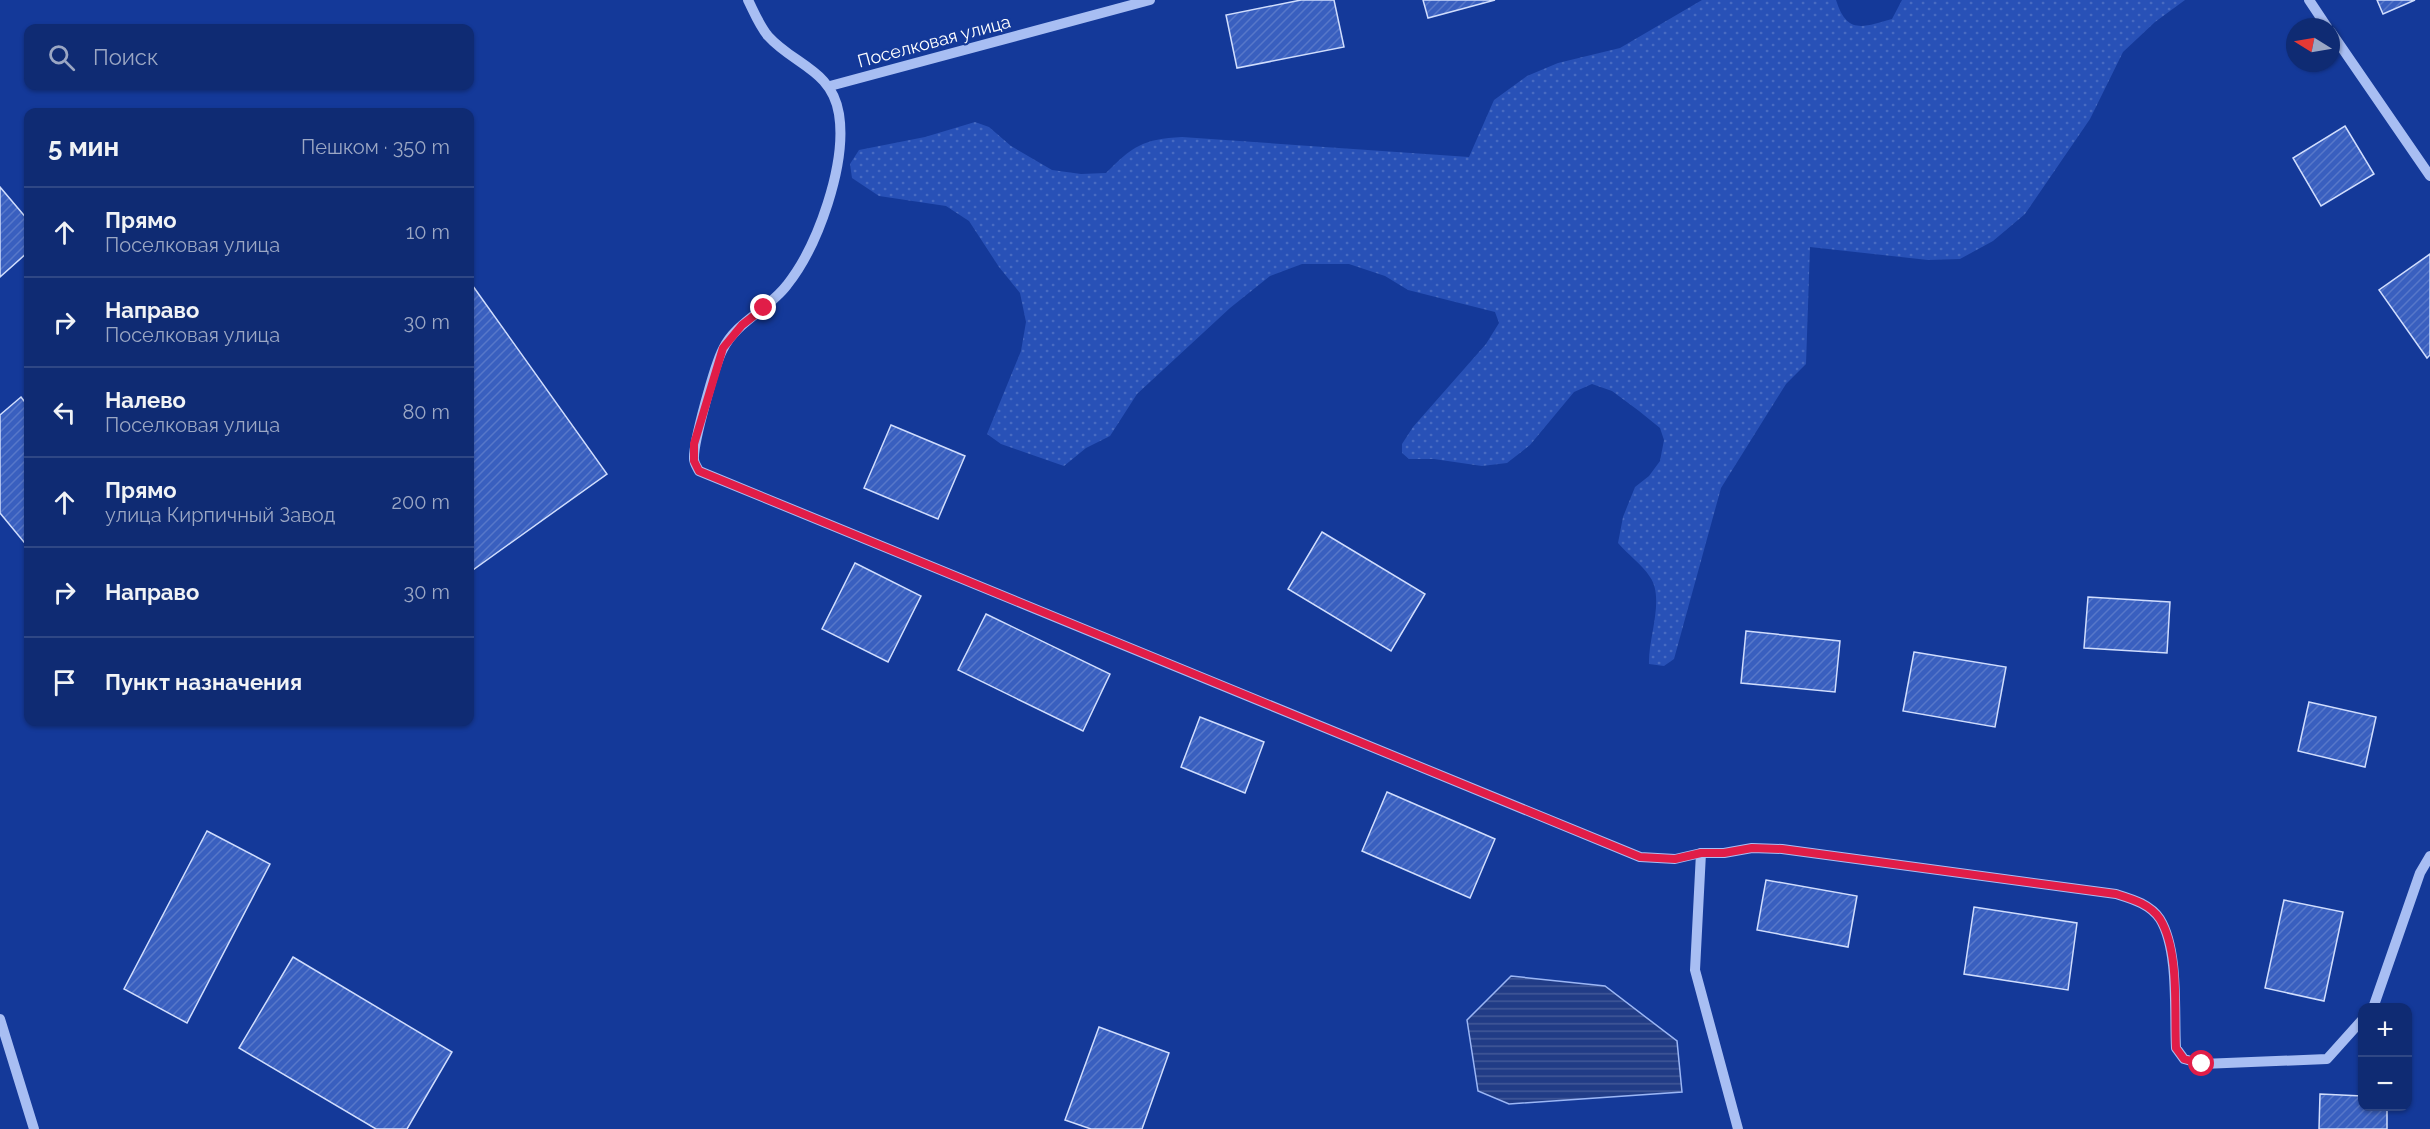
<!DOCTYPE html>
<html lang="ru">
<meta charset="utf-8">
<style>
:root{--surface:#0f2b73;--page:#1d377b;--text:#f1f3f6;--muted:#9ba7c4;--line:#2f4785}
body{margin:0;font-family:Raleway,sans-serif;background:var(--page);color:var(--text)}
.controls{position:absolute;right:18px;bottom:18px;display:grid;overflow:hidden;border-radius:12px;box-shadow:0 2px 4px #0004}
.controls button{width:54px;height:54px;display:grid;place-items:center;padding:0;border:0;border-bottom:2px solid var(--line);background:var(--surface);color:var(--text);font:30px sans-serif}
.compass{position:absolute;left:2286px;top:18px;width:54px;height:54px;border-radius:50%;background:var(--surface);box-shadow:0 2px 4px #0004;rotate:281deg}
.stop{position:absolute;width:18px;height:18px;margin:-14px;border:4px solid #e11d48;border-radius:50%;background:#fff}
.stop.end{background:#e11d48;border-color:#fff;box-shadow:0 2px 6px #0008}
.list{margin:0;padding:0;list-style:none}
h2{display:flex;justify-content:space-between;align-items:center;height:78px;margin:0;padding:0 24px;font-size:26px}
h2 small{font-size:20px;font-weight:400;color:var(--muted)}
.list li{display:grid;grid-template-columns:39px 1fr auto;gap:18px;align-items:center;box-sizing:border-box;height:90px;padding:0 24px;border-top:2px solid var(--line)}
.list b{display:block;font-size:22px;white-space:nowrap}
.list p{margin:0;font-size:20px;white-space:nowrap;color:var(--muted)}
.list em{font-size:20px;font-style:normal;color:var(--muted)}
.icon{flex:none;width:33px;height:33px;fill:none;stroke:currentColor;stroke-width:2;stroke-linecap:round;stroke-linejoin:round}
.map{position:relative;flex:none;width:2430px;height:1129px;overflow:hidden}
.search{position:absolute;background:var(--surface);box-shadow:0 2px 4px #0004;left:24px;top:24px;width:450px;height:66px;display:flex;align-items:center;gap:15px;box-sizing:border-box;padding:0 21px;border-radius:12px;color:var(--muted);font-size:22px}
.panel{position:absolute;background:var(--surface);box-shadow:0 2px 4px #0004;left:24px;top:108px;width:450px;height:618px;border-radius:12px}
.map>svg:first-child{display:block}
</style>
<div class="map">
<svg width="2430" height="1129" viewBox="0 0 2430 1129">
<defs>
<pattern id="grass-dots" width="8" height="8" patternUnits="userSpaceOnUse" patternTransform="scale(1.5)"><rect width="8" height="8" fill="#2851b7"/><path d="M2 2h.1M6 6h.1" fill="none" stroke="#486bc2" stroke-width="1.8" stroke-linecap="round"/></pattern>
<pattern id="water-rules" width="6" height="5" patternUnits="userSpaceOnUse" patternTransform="scale(1.5)"><rect width="6" height="5" fill="#213c86"/><path d="M0 2.5h6" fill="none" stroke="#425998"/></pattern>
<pattern id="building-hatch" width="6" height="6" patternUnits="userSpaceOnUse" patternTransform="scale(1.5)"><rect width="6" height="6" fill="#395fbf"/><path d="M-1 1l2-2M0 6l6-6M5 7l2-2" fill="none" stroke="#5777c9"/></pattern>
</defs>
<rect width="100%" height="100%" fill="#143999"/>
<!-- grass -->
<path fill="url(#grass-dots)" d="M1702 0H1836C1847 35 1863 27 1892 19L1902 0H2185L2155 22 2123 52 2090 119 2025 214 1993 241 1960 259 1928 260 1810 247 1806 364 1786 384 1721 488 1674 659 1664 666 1649 664C1648 638 1665 598 1650 577 1642 564 1628 555 1618 543L1623 517 1635 487 1649 476 1660 461 1664 440 1660 428 1639 411 1612 391 1592 384 1574 392 1530 445 1507 463 1482 466 1434 459H1409L1402 453V444L1413 427 1486 344 1499 323 1495 312 1408 290 1385 276 1349 264H1302L1270 276 1230 308 1137 394 1110 436 1086 448 1064 466 1001 444 987 434 1021 351 1026 322 1020 293 999 267 969 221 946 206 879 196 852 178 850 164 859 150 925 137 975 122 989 127 1011 146 1052 170 1081 174 1106 173C1133 146 1143 139 1182 137L1469 157 1494 100 1527 76 1558 63 1620 48Z"/>
<!-- water -->
<polygon fill="url(#water-rules)" stroke="#9bb6f5" stroke-width="1.5" points="1511,976 1605,986 1677,1041 1682,1092 1509,1104 1478,1091 1467,1020"/>
<!-- building -->
<g fill="url(#building-hatch)" stroke="#d0ddfd" stroke-width="1.5">
<polygon points="1301,0 1334,0 1344,47 1237,68 1226,15"/>
<polygon points="1423,0 1495,0 1428,18"/>
<polygon points="2377,0 2415,0 2383,14"/>
<polygon points="2345,126 2374,174 2321,206 2293,158"/>
<polygon points="0,187 28,220 28,252 0,277"/>
<polygon points="2430,254 2430,355 2427,358 2379,290"/>
<polygon points="470,282 607,474 470,572"/>
<polygon points="21,397 28,406 28,547 0,513 0,415"/>
<polygon points="891,425 965,456 938,519 864,488"/>
<polygon points="1322,532 1425,594 1391,651 1288,589"/>
<polygon points="855,563 921,596 888,662 822,629"/>
<polygon points="2088,597 2170,602 2167,653 2084,648"/>
<polygon points="986,614 1110,674 1083,731 958,670"/>
<polygon points="1746,631 1840,641 1835,692 1741,683"/>
<polygon points="1914,652 2006,667 1995,727 1903,711"/>
<polygon points="2309,702 2376,717 2365,767 2298,751"/>
<polygon points="1200,717 1264,742 1245,793 1181,767"/>
<polygon points="1387,792 1495,839 1470,898 1362,851"/>
<polygon points="207,831 270,864 187,1023 124,989"/>
<polygon points="1766,880 1857,896 1848,947 1757,930"/>
<polygon points="2284,900 2343,912 2324,1001 2265,988"/>
<polygon points="1974,907 2077,923 2068,990 1964,974"/>
<polygon points="293,957 452,1052 407,1129 376,1129 239,1048"/>
<polygon points="1099,1027 1169,1053 1142,1129 1091,1129 1065,1120"/>
<polygon points="2320,1094 2362,1096 2362,1106 2387,1106 2387,1129 2319,1129"/>
</g>
<g fill="none" stroke-linecap="round" stroke-linejoin="round">
<!-- minor -->
<g stroke="#a8bef3" stroke-width="10">
<path d="M748 0C754 12 759 25 768 36 794 65 832 70 839 114 847 164 818 246 787 285 769 309 736 322 723 349 715 364 693 443 694 459 694 463 697 467 699 471L1640 857 1675 859 1701 853H1724L1752 848 1782 849 2116 894C2132 899 2150 904 2160 919 2179 950 2174 1011 2176 1048L2184 1059 2202 1064 2327 1059 2362 1020"/>
<polyline points="2309,0 2327,27"/>
<polyline points="2331,32 2430,176"/>
<polyline points="830,86 1150,0"/>
<polyline points="1701,853 1695,970 1738,1129"/>
<polyline points="2373,1008 2420,873 2430,856"/>
<polyline points="0,1019 34,1129"/>
</g>
</g>
<g fill="none" stroke-linecap="round" stroke-linejoin="round">
<!-- route -->
<path stroke="#e11d48" stroke-width="8" d="M764 308 742 325 723 348 694 444V461L699 471 1640 857 1675 859 1701 853H1724L1752 848 1782 849 2116 894C2132 899 2150 904 2160 919 2180 952 2174 1010 2176 1048L2184 1059 2202 1064"/>
</g>
<g text-anchor="middle" dominant-baseline="central" stroke-width="4.5" stroke-linejoin="round" paint-order="stroke">
<!-- street labels -->
<g font-size="18" fill="#fff" stroke="#143999">
<text transform="translate(934 41) rotate(-15)">Поселковая улица</text>
</g>
</g>
</svg>
<div class="controls">
<button>+</button>
<button>−</button>
</div>
<svg class="compass" viewBox="-18 -18 36 36"><path d="M0-13l5 13h-10z" fill="#e53935"/><path d="M0 13l5-13h-10z" fill="#9ba7c4"/></svg>
<div class="stop" style="left:2202px;top:1064px"></div>
<div class="stop end" style="left:764px;top:308px"></div>
<div class="search"><svg class="icon" aria-label="search" viewBox="0 0 24 24"><circle cx="10" cy="10" r="6"/><path d="M15 15l6 6"/></svg>Поиск</div>
<section class="panel">
<h2>5 мин<small>Пешком · 350 m</small></h2>
<ul class="list">
<li><svg class="icon" aria-label="ahead" viewBox="0 0 24 24"><path d="M12 20V5M6 11l6-6 6 6"/></svg><div><b>Прямо</b><p>Поселковая улица</p></div><em>10 m</em></li>
<li><svg class="icon" aria-label="right" viewBox="0 0 24 24"><path d="M7 20v-9h11M14 6l5 5-5 5"/></svg><div><b>Направо</b><p>Поселковая улица</p></div><em>30 m</em></li>
<li><svg class="icon" aria-label="left" viewBox="0 0 24 24"><path d="M17 20v-9H6M10 6l-5 5 5 5"/></svg><div><b>Налево</b><p>Поселковая улица</p></div><em>80 m</em></li>
<li><svg class="icon" aria-label="ahead" viewBox="0 0 24 24"><path d="M12 20V5M6 11l6-6 6 6"/></svg><div><b>Прямо</b><p>улица Кирпичный Завод</p></div><em>200 m</em></li>
<li><svg class="icon" aria-label="right" viewBox="0 0 24 24"><path d="M7 20v-9h11M14 6l5 5-5 5"/></svg><div><b>Направо</b></div><em>30 m</em></li>
<li><svg class="icon" aria-label="arrive" viewBox="0 0 24 24"><path d="M6 21V4h12l-3 4 3 4H6"/></svg><div><b>Пункт назначения</b></div></li>
</ul>
</section>
</div>
